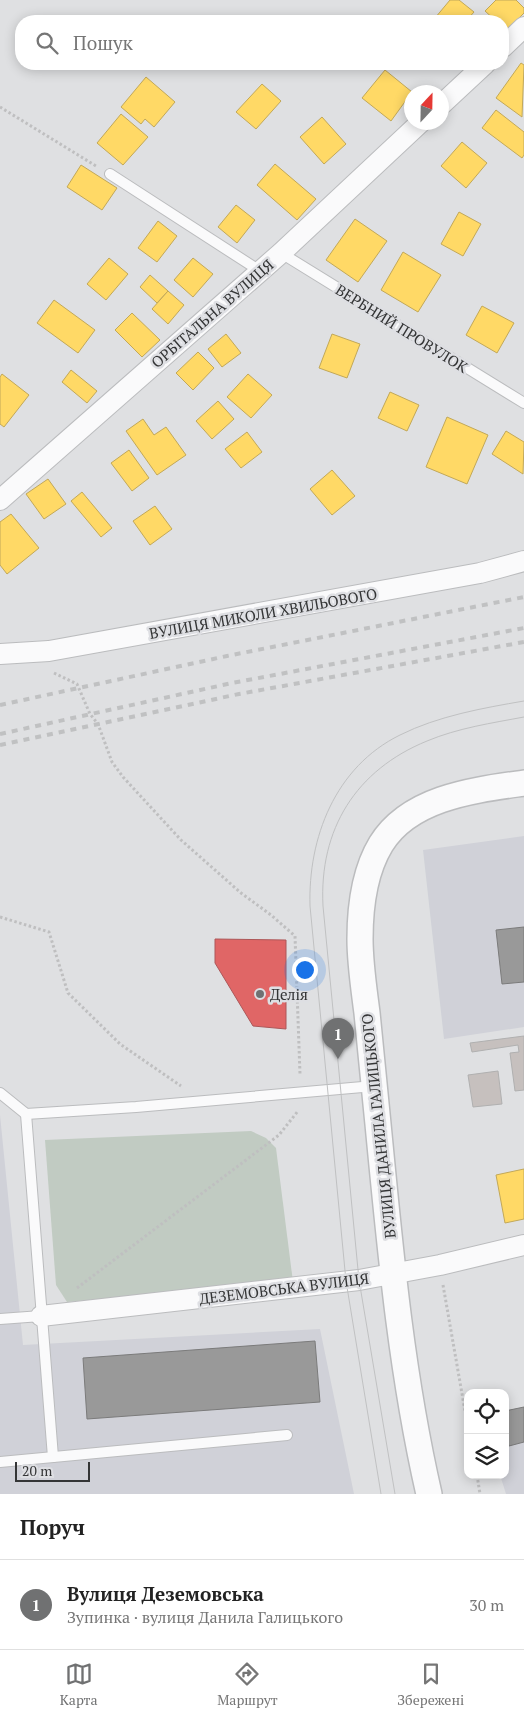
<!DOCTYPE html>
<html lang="uk">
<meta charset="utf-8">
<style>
:root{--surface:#fff;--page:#f6f6f6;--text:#222;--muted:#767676;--line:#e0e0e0;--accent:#707172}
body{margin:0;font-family:"PT Serif",serif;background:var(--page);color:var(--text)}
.controls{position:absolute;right:15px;bottom:15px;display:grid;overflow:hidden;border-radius:10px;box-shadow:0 2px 12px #0003}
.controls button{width:45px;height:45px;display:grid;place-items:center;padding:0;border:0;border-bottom:1px solid var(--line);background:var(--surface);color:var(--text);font:25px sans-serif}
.compass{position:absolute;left:404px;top:85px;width:45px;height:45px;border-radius:50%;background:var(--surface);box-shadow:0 2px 12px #0003;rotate:22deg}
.scale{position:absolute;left:15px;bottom:12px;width:75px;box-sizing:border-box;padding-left:5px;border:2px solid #343536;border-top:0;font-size:14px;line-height:18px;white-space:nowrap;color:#343536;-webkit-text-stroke:4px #dedfe3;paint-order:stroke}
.you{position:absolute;left:304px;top:969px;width:18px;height:18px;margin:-12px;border:4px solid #fff;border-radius:50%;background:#1a73e8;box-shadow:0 0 0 8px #1a73e833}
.badge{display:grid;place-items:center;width:32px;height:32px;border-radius:50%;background:var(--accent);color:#fff;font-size:16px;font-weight:700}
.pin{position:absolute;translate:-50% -41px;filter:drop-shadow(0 1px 2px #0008)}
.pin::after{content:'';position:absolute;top:26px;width:18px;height:15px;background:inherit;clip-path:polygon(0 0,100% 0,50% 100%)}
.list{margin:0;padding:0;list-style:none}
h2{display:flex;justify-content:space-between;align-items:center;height:65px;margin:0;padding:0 20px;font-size:21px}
h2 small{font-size:16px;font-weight:400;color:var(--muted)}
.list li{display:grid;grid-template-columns:32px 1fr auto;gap:15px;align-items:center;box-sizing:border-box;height:90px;padding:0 20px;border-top:1px solid var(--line)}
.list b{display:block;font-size:19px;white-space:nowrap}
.list p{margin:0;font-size:16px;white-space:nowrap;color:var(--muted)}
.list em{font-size:16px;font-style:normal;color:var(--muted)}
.icon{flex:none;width:28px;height:28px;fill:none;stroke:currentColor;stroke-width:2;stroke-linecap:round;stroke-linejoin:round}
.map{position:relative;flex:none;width:524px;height:1494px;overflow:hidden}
.search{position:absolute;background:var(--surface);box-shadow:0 2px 12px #0003;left:15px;right:15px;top:15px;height:55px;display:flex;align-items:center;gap:12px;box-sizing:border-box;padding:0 18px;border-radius:20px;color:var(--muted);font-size:19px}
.sheet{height:155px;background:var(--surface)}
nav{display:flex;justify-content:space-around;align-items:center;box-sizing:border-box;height:70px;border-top:1px solid var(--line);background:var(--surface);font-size:14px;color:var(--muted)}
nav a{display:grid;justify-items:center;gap:2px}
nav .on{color:var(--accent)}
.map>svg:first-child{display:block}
</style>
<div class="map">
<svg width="524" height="1494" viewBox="0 0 524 1494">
<rect width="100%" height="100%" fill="#dfe0e2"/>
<!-- built -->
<g fill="#d0d1d8">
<polygon points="524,836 524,1027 444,1039 423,850"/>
<polygon points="0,1115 23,1345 320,1329 354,1494 0,1494"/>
<polygon points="524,1419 524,1494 506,1494 500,1475 505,1475 505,1424"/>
</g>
<!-- green -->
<polygon fill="#c1cbc2" points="251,1131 266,1138 276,1148 293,1282 67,1302 56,1285 45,1140"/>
<!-- homes -->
<g fill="#ffd966" stroke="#c2a858">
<polygon points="450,0 459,0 474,12 466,21 438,21 435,18"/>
<polygon points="496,0 516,0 524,8 524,13 506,31 503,28 503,21 496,21 485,11"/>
<polygon points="521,63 524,65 522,117 496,98"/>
<polygon points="385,70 412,92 391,121 362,98"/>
<polygon points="146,77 175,102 154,127 145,119 141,124 121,107"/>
<polygon points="262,84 281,101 256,129 236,112"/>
<polygon points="496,110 524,132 524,155 522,158 482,128"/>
<polygon points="121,114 148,137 123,165 97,143"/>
<polygon points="322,117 346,144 324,164 300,137"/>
<polygon points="462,142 487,163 466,188 441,166"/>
<polygon points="275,164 316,199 297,220 257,185"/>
<polygon points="81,165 117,188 102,210 67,187"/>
<polygon points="236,205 255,220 237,243 218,227"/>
<polygon points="459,212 481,224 463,256 441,244"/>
<polygon points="355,219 387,241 358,282 326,260"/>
<polygon points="158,221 177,236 157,262 138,248"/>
<polygon points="403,252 441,275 418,312 381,290"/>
<polygon points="109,258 128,274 106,300 87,284"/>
<polygon points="193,258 213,274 193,297 174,280"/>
<polygon points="150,275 168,291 157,303 140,287"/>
<polygon points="168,291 184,305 168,324 152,309"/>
<polygon points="54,300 95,330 78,353 37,323"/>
<polygon points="482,306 514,323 497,353 466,335"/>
<polygon points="132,313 160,340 142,357 115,330"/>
<polygon points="226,334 241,353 222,367 208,349"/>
<polygon points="332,334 360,344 347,378 319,368"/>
<polygon points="198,352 214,368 193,390 176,373"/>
<polygon points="71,370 97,391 87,403 62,382"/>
<polygon points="2,374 29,395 4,427 0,424 0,377"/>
<polygon points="248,374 272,395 251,418 227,397"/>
<polygon points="390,392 419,405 407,431 378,418"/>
<polygon points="218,401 234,419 212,439 196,421"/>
<polygon points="447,417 488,435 467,484 426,467"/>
<polygon points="143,419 154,435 166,427 186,455 157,475 126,431"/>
<polygon points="506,431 524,442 523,474 492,454"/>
<polygon points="247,432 262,452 241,468 225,449"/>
<polygon points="129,450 149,478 132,491 111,463"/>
<polygon points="332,470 355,496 332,515 310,489"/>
<polygon points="48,479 66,504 44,519 26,494"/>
<polygon points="82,492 112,528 101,537 71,501"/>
<polygon points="155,506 172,529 150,545 133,521"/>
<polygon points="11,514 39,548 7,574 0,565 0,522"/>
<polygon points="524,1169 524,1219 505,1223 496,1175"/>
</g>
<!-- shops -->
<polygon fill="#e06666" stroke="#ac5758" points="215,939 286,940 286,1029 253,1026 215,963"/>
<!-- industry -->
<g fill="#999" stroke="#7b7b7b">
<polygon points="524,927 524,982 502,984 496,930"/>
<polygon points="315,1341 320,1402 87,1419 83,1358"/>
<polygon points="524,1407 524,1442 509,1446 505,1431 505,1411"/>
</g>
<!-- building -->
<g fill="#c6c0be" stroke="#b0b0b0">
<polygon points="524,1036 524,1090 515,1091 510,1053 519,1052 518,1045 472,1052 470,1043"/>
<polygon points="498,1071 502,1104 473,1107 468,1075"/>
</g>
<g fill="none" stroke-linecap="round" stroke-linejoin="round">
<defs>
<g id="service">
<polyline points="110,174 260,271"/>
<polyline points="281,253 524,403"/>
<polyline points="0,1093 26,1114 136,1107 374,1086"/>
<polyline points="26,1114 53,1457"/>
<polyline points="0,1319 41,1316"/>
<polyline points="0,1462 287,1435"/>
</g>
<g id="minor">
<polyline points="503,47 524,27"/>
<polyline points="442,104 485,64"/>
<polyline points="0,500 281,253 421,122"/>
<polyline points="0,654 49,651 480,573 524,561"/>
<polyline points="41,1316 359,1280 440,1265 524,1245"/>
</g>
<path id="tertiary" d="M429 1494C401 1372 390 1248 378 1124 374 1087 371 1050 367 1013 364 989 360 964 360 939 360 907 364 872 381 844 410 797 475 790 524 783"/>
</defs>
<!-- service casing -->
<use href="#service" stroke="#bbbcbe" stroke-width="12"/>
<!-- minor casing -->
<use href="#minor" stroke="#bbbcbe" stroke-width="22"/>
<!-- tertiary casing -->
<use href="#tertiary" stroke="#bbbcbe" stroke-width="28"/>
<!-- path -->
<g stroke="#bfbfc0" stroke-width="3" stroke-dasharray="2.5 2.5" stroke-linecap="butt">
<polyline points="0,107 96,166"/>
<polyline points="54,673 77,684 90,714 98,724 112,762 123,777 181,840 241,893 271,915 295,936 300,1074"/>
<polyline points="0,917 49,932 68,993 120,1044 181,1086"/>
<polyline points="443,1285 468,1428"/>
<polyline points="77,1288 279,1135 298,1111"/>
<polyline points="477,1475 480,1494"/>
</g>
<!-- service -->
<use href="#service" stroke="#fafafb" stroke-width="10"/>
<!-- minor -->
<use href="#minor" stroke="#fafafb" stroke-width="20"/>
<!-- tertiary -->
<use href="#tertiary" stroke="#fafafb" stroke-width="25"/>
<!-- tram -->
<g stroke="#c0c1c2" stroke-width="1">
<path d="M381 1494 346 1281 310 906C308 838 335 767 400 735 438 716 483 708 524 701"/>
<path d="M395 1494 359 1280 323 906C319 829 356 770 427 741 458 728 492 723 524 717"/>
</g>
<!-- rail -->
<g stroke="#c0c1c2" stroke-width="4" stroke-dasharray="6 6" stroke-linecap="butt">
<polyline points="0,705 227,656 524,597"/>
<polyline points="0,734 232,683 524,628"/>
<polyline points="0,745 239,694 524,642"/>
</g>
</g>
<!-- markers -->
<circle fill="#707172" stroke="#dedfe3" stroke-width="2" cx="260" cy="994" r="5"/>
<g text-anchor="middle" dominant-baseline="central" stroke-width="5" stroke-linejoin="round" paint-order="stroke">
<!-- street labels -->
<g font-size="15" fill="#343536" stroke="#dedfe3">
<text transform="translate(212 313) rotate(-41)">ОРБІТАЛЬНА ВУЛИЦЯ</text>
<text transform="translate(402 328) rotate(32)">ВЕРБНИЙ ПРОВУЛОК</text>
<text transform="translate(263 613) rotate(-10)">ВУЛИЦЯ МИКОЛИ ХВИЛЬОВОГО</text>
<text transform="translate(378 1126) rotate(-96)">ВУЛИЦЯ ДАНИЛА ГАЛИЦЬКОГО</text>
<text transform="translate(284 1288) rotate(-7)">ДЕЗЕМОВСЬКА ВУЛИЦЯ</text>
</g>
<!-- poi labels -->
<g font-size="15" fill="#343536" stroke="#dedfe3" text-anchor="start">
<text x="270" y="994">Делія</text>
</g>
</g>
</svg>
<div class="controls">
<button><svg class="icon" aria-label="locate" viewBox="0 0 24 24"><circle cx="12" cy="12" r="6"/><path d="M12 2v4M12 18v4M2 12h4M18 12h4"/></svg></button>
<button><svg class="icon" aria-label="layers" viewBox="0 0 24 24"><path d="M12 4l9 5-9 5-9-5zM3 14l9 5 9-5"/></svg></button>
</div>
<svg class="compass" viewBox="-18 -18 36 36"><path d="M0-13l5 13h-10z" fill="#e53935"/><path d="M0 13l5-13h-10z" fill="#767676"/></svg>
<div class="scale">20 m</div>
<div class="you"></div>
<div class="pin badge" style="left:338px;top:1059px">1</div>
<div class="search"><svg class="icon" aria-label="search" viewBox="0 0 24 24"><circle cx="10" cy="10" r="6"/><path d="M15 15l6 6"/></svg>Пошук</div>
</div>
<section class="sheet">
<h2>Поруч<small></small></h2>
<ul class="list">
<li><span class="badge">1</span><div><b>Вулиця Деземовська</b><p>Зупинка · вулиця Данила Галицького</p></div><em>30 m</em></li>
</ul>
</section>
<nav>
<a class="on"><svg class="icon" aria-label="map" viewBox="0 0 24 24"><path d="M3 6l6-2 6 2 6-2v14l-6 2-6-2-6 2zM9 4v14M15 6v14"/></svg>Карта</a>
<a><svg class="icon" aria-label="directions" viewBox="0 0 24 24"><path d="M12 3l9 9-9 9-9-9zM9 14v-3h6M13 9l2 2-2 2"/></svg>Маршрут</a>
<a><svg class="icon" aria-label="saved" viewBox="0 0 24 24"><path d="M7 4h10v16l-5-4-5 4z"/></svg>Збережені</a>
</nav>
